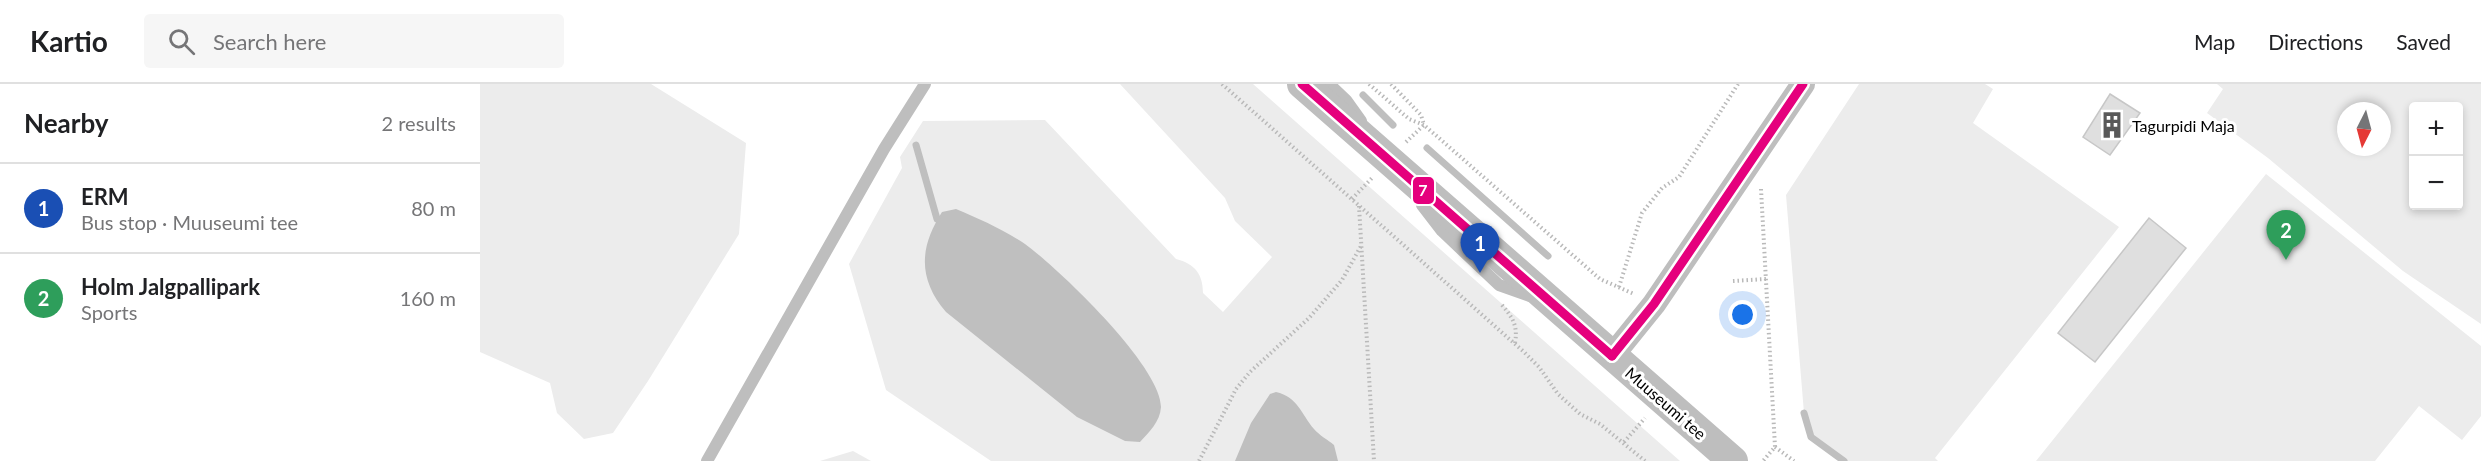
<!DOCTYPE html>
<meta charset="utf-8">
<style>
:root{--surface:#fff;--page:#f6f6f6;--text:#202124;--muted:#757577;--line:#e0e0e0;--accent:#ea580c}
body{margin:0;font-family:Lato,sans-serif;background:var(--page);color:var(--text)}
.controls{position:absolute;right:18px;top:18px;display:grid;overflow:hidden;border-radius:6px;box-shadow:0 3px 9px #0003}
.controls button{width:54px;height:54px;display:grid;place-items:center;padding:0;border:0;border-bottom:2px solid var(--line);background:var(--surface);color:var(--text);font:30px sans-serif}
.compass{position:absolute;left:1857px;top:18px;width:54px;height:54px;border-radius:50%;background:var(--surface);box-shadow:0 3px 9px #0003;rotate:186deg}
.you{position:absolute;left:1263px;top:231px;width:21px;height:21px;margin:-15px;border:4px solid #fff;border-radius:50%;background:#1a73e8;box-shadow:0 0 0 9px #1a73e833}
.badge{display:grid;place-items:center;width:39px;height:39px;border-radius:50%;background:var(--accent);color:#fff;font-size:20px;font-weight:700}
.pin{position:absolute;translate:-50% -50px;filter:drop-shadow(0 2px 3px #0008)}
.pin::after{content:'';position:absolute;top:32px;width:21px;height:18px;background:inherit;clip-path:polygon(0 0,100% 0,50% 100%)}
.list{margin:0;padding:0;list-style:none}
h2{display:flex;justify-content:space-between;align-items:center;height:78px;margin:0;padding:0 24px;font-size:26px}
h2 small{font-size:20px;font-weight:400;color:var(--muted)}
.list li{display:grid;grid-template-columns:39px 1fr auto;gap:18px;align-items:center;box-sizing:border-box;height:90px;padding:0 24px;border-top:2px solid var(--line)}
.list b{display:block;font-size:22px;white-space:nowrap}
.list p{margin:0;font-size:20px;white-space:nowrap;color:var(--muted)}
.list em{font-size:20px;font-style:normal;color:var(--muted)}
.icon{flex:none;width:33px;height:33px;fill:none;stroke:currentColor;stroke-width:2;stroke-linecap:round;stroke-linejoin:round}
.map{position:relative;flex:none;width:2001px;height:377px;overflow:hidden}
header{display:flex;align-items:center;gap:36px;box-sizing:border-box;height:84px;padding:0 30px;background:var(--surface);border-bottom:2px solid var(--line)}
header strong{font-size:28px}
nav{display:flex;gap:33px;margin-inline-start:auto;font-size:21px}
.search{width:420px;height:54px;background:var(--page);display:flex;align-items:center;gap:15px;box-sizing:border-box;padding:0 21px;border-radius:6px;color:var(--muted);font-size:22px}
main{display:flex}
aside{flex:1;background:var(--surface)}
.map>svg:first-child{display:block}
</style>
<header>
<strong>Kartio</strong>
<div class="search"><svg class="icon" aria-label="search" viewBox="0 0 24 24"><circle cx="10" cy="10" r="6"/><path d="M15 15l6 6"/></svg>Search here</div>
<nav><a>Map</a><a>Directions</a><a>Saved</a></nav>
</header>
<main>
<aside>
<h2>Nearby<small>2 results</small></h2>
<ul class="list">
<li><span class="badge" style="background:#1a4fb4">1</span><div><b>ERM</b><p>Bus stop · Muuseumi tee</p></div><em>80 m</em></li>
<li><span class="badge" style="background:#2e9e5b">2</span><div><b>Holm Jalgpallipark</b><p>Sports</p></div><em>160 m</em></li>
</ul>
</aside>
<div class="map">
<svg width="2001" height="377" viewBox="0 0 2001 377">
<rect width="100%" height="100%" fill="#fff"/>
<!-- green -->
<g fill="#ececec" fill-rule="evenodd">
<polygon points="0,0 171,0 266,59 259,150 168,297 133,349 104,355 77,329 70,299 0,268"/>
<path d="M640 0H773L1200 377H511L406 306 369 180 422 84 420 73 443 37 565 36 696 175C715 180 723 190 723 209L743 228 792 173 755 137 745 114Z"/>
<polygon points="1379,0 1505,0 1513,5 1493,39 1639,143 1455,374 1458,377 1364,377 1331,353 1324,329 1306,111"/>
<path d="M1737 0H2001V240L1923 187 1788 74 1727 29 1743 5ZM1934 22H1978V122H1934ZM1866 27H1902V63H1866Z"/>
<polygon points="1786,90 2001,262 2001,332 1982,356 1939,322 1895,377 1556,377"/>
<polygon points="373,367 391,377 340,377"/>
</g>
<!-- water -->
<g fill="#bfbfbf">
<path d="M476 125C499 135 523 145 545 160 578 184 681 282 681 323 680 338 669 348 660 358L645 357 597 333 466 228C438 195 439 164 462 128Z"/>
<path d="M796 308C818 313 821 330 834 345 839 351 848 356 854 361L858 377H755L771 339 790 310Z"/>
</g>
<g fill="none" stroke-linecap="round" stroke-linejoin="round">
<!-- stream -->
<g stroke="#bfbfbf" stroke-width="7">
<polyline points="883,11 913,41"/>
<polyline points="436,61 457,135"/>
<polyline points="947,64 1068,172"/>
<polyline points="1324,329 1331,353 1364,377"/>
</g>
</g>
<!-- building -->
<g fill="#dfdfdf" stroke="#c7c7c7" stroke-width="1.5">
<polygon points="1630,10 1660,29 1630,71 1603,53"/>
<polygon points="1669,134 1706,164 1615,278 1578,249"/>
</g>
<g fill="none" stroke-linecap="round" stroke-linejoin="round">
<!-- path -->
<g stroke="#b9b9b9" stroke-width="4" stroke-dasharray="1.5 3" stroke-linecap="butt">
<polyline points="742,0 1044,268 1059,283 1078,310 1100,330 1120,340 1165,377"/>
<polyline points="889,0 929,35 944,41"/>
<polyline points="911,0 941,31 944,41"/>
<polyline points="926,58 944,41 1120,195 1154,210"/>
<polyline points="1281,105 1295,363 1283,377"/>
<polyline points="872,115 892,94"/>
<polyline points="879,122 894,377"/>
<polyline points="1253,197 1286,195"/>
<polyline points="1139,203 1162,129 1182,104 1199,93 1258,0"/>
<path d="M1022 221C1033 234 1038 242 1035 259"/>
<polyline points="1144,358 1165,334"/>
<polyline points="1295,363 1314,377"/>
<polyline points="719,377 756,305 770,288 829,234 862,196 881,162"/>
</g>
<!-- service -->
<g stroke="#bebebe" stroke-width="12">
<polyline points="849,0 866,16 881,37"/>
<polyline points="942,121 962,147 1019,201 1050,212"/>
<polyline points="227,377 404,65 445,0"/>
</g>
<!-- minor -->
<polyline stroke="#bebebe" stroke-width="24" points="1132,272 1174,220 1323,0"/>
<!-- tertiary -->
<polyline stroke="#bebebe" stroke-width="30" points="822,0 1253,377"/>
<defs>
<g id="bus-1">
<polyline points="822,0 1132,272"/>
<polyline points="1132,272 1174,220 1323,0"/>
</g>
</defs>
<!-- bus-1 casing -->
<use href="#bus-1" stroke="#fff" stroke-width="14"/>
<!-- bus-1 -->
<use href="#bus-1" stroke="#e5007d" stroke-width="9"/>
</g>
<!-- icons -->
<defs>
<symbol id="building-bare" viewBox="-9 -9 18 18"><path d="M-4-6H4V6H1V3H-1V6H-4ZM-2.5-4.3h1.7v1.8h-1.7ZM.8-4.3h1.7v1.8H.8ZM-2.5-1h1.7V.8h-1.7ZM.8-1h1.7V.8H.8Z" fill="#595959" stroke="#fff" stroke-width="2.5" paint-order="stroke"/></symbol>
</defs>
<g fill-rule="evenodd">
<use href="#building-bare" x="1613" y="22" width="38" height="38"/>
</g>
<g text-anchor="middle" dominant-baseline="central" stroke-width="6" stroke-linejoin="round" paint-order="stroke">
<!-- poi labels -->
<g font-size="16" fill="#000" stroke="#fff" text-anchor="start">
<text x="1652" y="41">Tagurpidi Maja</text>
</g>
<!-- street labels -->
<g font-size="16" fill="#000" stroke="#fff">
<text transform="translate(1186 319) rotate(41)">Muuseumi tee</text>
</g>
</g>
<rect stroke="#fff" stroke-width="2" x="932" y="92" width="23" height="29" rx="6" fill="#e5007d"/>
<g font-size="16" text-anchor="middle" font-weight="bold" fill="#fff">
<text x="943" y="112">7</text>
</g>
</svg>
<div class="controls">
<button>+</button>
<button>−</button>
</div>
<svg class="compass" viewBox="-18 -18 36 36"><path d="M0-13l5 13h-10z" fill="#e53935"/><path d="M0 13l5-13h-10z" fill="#757577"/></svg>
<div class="you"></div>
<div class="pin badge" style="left:1000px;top:189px;background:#1a4fb4">1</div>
<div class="pin badge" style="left:1806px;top:176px;background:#2e9e5b">2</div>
</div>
</main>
